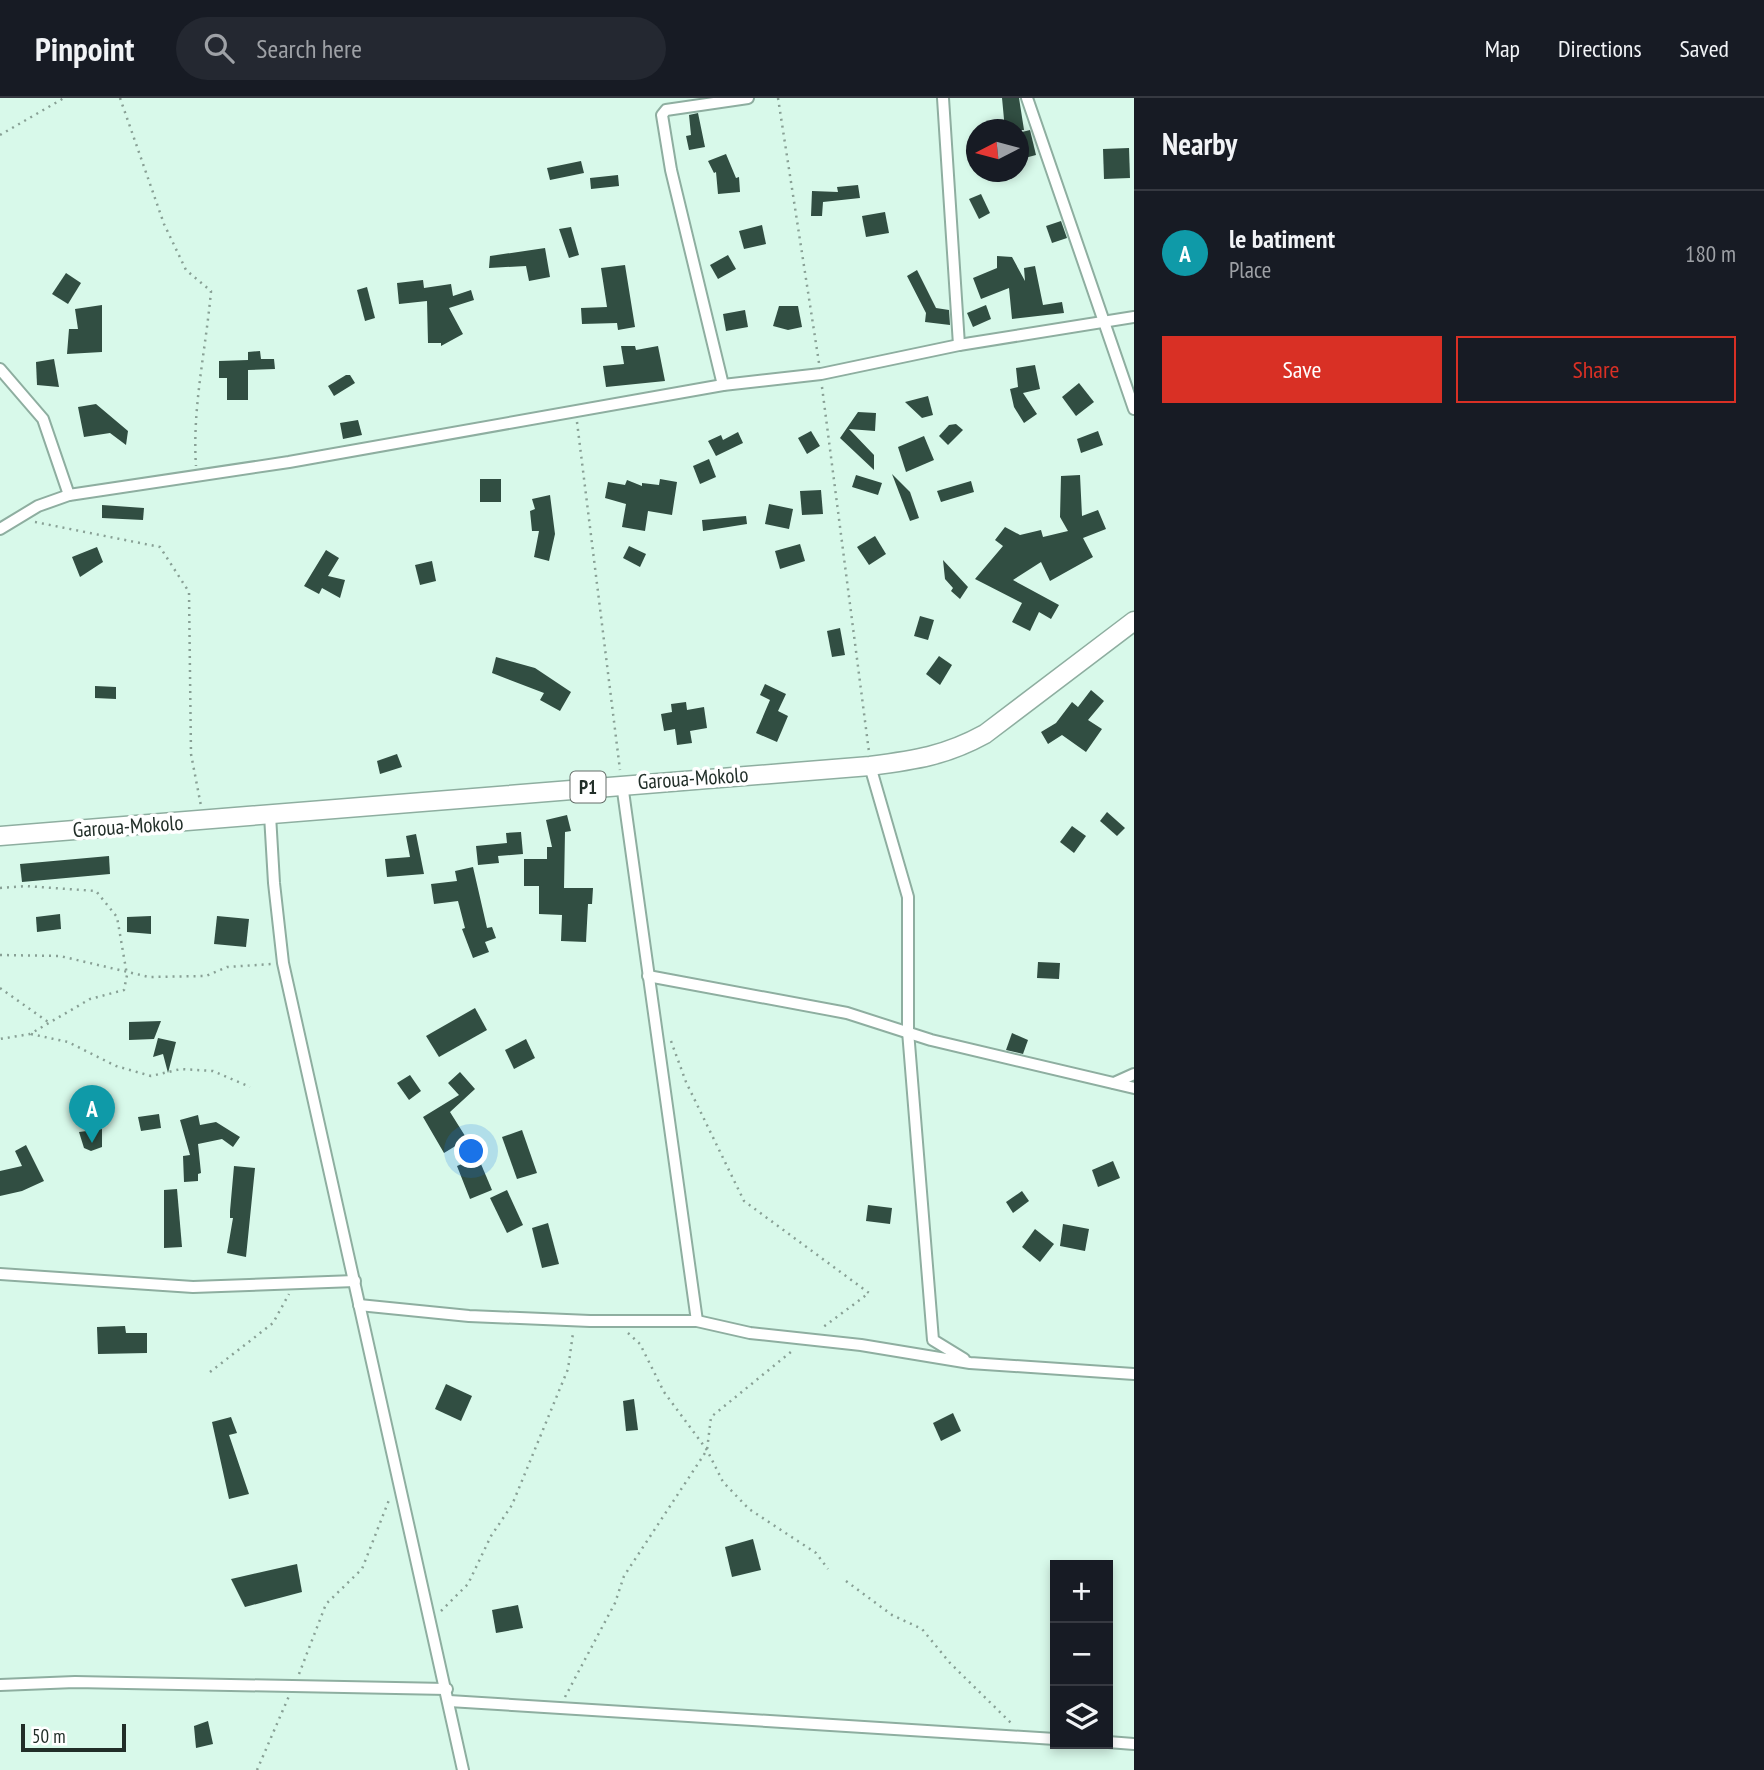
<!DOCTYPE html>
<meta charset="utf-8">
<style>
:root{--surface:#171b24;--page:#242831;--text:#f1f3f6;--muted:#9ea1a6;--line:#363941;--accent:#d93025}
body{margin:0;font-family:"PT Sans Narrow",sans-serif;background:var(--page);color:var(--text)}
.controls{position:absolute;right:21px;bottom:21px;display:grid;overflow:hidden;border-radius:0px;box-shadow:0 4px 10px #0003}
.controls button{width:63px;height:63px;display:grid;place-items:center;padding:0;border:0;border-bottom:2px solid var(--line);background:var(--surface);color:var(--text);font:35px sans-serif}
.compass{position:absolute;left:966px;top:21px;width:63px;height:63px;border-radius:50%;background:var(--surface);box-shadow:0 4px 10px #0003;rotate:264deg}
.scale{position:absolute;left:21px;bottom:18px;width:105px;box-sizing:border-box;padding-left:7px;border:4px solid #212e28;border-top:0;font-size:19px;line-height:24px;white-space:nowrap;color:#212e28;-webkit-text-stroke:5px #fff;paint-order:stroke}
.you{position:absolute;left:472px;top:1054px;width:24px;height:24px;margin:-18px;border:5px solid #fff;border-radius:50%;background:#1a73e8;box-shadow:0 0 0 10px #1a73e833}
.badge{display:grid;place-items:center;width:46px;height:46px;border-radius:50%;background:var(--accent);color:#fff;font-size:23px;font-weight:700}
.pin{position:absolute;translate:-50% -58px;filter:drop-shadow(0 2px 4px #0008)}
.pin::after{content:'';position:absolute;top:37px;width:24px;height:21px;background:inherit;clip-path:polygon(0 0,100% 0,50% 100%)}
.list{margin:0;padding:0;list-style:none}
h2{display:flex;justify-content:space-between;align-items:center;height:91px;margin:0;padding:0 28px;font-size:30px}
h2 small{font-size:23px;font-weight:400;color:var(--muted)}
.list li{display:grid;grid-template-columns:46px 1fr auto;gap:21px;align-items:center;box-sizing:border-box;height:126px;padding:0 28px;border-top:2px solid var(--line)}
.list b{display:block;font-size:26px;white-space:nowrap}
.list p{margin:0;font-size:23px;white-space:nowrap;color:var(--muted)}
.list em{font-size:23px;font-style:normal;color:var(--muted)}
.actions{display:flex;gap:14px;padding:21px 28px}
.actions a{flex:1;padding:16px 0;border:2px solid var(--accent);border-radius:0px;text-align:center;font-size:24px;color:var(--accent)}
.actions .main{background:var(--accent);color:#fff}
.icon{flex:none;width:38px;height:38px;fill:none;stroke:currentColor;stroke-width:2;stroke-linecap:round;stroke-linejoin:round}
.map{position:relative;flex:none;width:1134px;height:1672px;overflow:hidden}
header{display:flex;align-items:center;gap:42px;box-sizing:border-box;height:98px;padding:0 35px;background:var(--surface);border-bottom:2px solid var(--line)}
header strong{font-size:33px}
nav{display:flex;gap:38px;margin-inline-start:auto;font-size:24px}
.search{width:490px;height:63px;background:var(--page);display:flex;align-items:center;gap:18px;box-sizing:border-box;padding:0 24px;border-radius:38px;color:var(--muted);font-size:26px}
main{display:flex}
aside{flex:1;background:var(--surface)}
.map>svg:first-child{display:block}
</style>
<header>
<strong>Pinpoint</strong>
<div class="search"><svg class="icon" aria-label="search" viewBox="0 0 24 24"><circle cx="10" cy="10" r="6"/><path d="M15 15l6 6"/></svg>Search here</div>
<nav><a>Map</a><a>Directions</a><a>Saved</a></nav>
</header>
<main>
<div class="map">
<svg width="1134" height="1672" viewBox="0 0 1134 1672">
<rect width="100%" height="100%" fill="#d8f9ea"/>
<!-- building -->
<g fill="#314e42">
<polygon points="1002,0 1019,0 1024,32 1005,32"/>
<polygon points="698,15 705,49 689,52 686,38 691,37 689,17"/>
<polygon points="1030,32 1036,57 1021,61 1018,35"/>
<polygon points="1129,50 1130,80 1104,81 1103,51"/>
<polygon points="726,56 736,80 739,79 740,94 718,96 716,74 714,75 708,63"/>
<polygon points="581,63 584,75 550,82 547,70"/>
<polygon points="618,77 619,88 591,91 590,80"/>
<polygon points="858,87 860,100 823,104 822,118 811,118 812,93 838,94 837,89"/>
<polygon points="981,96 990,115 979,121 969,101"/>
<polygon points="885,114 889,135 866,139 862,118"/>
<polygon points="1061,123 1067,140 1052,145 1046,128"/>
<polygon points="762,127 766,146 744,151 739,133"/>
<polygon points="571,129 579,157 569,160 559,131"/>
<polygon points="545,150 550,179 529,183 526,168 489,170 490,158"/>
<polygon points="728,157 736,171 718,181 710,167"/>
<polygon points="997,158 1012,159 1025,183 1024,170 1035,168 1043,207 1062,204 1064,215 1012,221 1009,190 981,201 973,180 997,170"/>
<polygon points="625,167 635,229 618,232 617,225 582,226 581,210 607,209 601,170"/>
<polygon points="917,172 936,210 949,212 950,227 925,224 926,215 907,178"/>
<polygon points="66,175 81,185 68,206 52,196"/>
<polygon points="423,182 424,190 451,186 453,198 471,192 474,202 449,210 463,236 441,248 441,245 428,245 427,203 399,206 397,185"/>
<polygon points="367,189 375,220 365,223 357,192"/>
<polygon points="102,207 102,254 67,256 69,231 78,231 75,211"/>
<polygon points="986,207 991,221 973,229 967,215"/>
<polygon points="779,208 798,208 802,229 788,232 773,228"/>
<polygon points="745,212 748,229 726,233 723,216"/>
<polygon points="621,248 635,248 636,252 658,248 665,283 606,289 603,268 624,266"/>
<polygon points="260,253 261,261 274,261 275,271 248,272 248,302 227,302 227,280 219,280 219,263 248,262 248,254"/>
<polygon points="54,261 59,289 37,287 36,264"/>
<polygon points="1035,267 1040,291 1023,295 1037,316 1024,325 1014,309 1010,291 1018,289 1016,270"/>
<polygon points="346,277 350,277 355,285 334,298 328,288"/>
<polygon points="1079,285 1094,304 1076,318 1062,299"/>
<polygon points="928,298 933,317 922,320 905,304"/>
<polygon points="96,306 128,333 126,347 110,335 84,339 78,309"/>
<polygon points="858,314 876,315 875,333 849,331 874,357 874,372 840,340"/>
<polygon points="358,322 362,337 343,341 340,325"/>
<polygon points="956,326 963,332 948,347 939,338 949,327"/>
<polygon points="811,333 820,348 807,356 798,340"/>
<polygon points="1098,333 1103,347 1081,355 1077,341"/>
<polygon points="738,334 743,345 716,358 708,343 721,337 723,342"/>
<polygon points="924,338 934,362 906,374 898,349"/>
<polygon points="709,361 716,379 700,386 693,368"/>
<polygon points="892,376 910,394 919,420 910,423"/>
<polygon points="856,377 882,385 878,397 852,389"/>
<polygon points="1080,377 1082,418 1098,412 1106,431 1083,440 1093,459 1066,474 1050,483 1041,464 1013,482 1059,507 1051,521 1039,514 1030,533 1012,524 1022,505 975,481 1003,448 995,442 1005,429 1020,437 1041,432 1043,439 1068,433 1060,419 1061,378"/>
<rect x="480" y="381" width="21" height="23"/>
<polygon points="660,381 677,384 672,417 648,413 645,433 622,429 626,406 605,400 608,384 625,387 627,382 642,388 642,385 659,387"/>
<polygon points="971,383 974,394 941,404 937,393"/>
<polygon points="821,392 823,416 802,417 800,393"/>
<polygon points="550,397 555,436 549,463 534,459 539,433 532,433 530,413 535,411 532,401"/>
<polygon points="769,406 793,411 789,431 765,426"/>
<polygon points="102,407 144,410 143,422 102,420"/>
<polygon points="746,418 747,426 703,433 702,422"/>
<polygon points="875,438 886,456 869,467 857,449"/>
<polygon points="800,446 805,463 780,471 775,453"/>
<polygon points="629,448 646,456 640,469 623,460"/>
<polygon points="97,449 103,464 80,479 72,459"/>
<polygon points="326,452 339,460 328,478 345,482 340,500 322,490 319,496 304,488"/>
<polygon points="943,462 968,489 960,501 951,493 953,490 945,481"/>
<polygon points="432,463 436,483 420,487 415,467"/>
<polygon points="920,518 934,522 928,542 914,538"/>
<polygon points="840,530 845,557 832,559 827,533"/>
<polygon points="939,558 952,567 940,587 926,576"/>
<polygon points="496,559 535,570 571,594 560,613 540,602 544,595 492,575"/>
<polygon points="765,586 786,596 778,613 788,618 777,644 756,635 770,602 760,597"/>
<polygon points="95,588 116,589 116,601 95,600"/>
<polygon points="1091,592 1104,603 1088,622 1102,631 1086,654 1062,637 1048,646 1041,634 1056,625 1072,604 1078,609"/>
<polygon points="686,604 687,612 704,609 707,630 690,633 692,645 677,647 675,631 664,633 661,616 672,614 671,606"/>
<polygon points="397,656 402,669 380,676 377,663"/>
<polygon points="1107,714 1125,730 1117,738 1100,723"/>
<polygon points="567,717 571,733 565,734 564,790 593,790 592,806 588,806 586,844 561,843 562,817 539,816 539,788 524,788 524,761 547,761 547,749 552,749 546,722"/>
<polygon points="1072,728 1086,738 1074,755 1060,744"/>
<polygon points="521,734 523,756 498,758 499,765 478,767 476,748 507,745 506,735"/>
<polygon points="416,736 424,776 387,779 385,761 410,759 406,738"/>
<polygon points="109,758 110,776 22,784 20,766"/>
<polygon points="473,769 487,830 492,829 496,840 485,844 489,854 473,860 462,831 465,830 458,803 434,806 431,786 457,783 455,773"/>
<polygon points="60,816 61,831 37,834 36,819"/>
<polygon points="151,818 151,836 127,834 127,819"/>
<polygon points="217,818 249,821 246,849 214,846"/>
<polygon points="1038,864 1060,865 1059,881 1037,880"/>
<polygon points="475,910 487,932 439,959 426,938"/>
<polygon points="161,923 154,941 129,942 129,924"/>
<polygon points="1012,935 1028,942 1023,956 1006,952"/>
<polygon points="158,940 176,944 168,975 163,956 153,959"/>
<polygon points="526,941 535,960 514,971 505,952"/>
<polygon points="460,974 475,991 450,1014 467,1041 444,1055 423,1019 459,997 448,985"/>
<polygon points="410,977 421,993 409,1002 397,985"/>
<polygon points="159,1016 161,1030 141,1033 138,1019"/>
<polygon points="198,1017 200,1027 216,1024 240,1039 233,1049 222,1041 198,1046 201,1075 198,1076 198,1083 184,1084 183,1058 190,1057 180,1022"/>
<polygon points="102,1031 102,1049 91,1053 84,1050 79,1034"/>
<polygon points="522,1032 537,1075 517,1081 502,1039"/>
<polygon points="26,1047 44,1083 22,1093 0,1098 0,1073 22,1068 15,1053"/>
<polygon points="478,1059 492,1092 470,1101 457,1068"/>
<polygon points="1113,1063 1120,1080 1098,1089 1092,1072"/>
<polygon points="234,1068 255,1070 246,1159 227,1155 233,1120 230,1120 230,1113"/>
<polygon points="177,1091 182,1149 164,1150 164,1092"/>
<polygon points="507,1092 523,1127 507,1135 490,1100"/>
<polygon points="1022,1093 1029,1103 1013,1115 1006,1104"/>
<polygon points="868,1107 892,1110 890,1126 866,1123"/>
<polygon points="548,1125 559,1166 542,1170 532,1130"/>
<polygon points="1063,1126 1089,1131 1085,1153 1060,1148"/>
<polygon points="1035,1131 1054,1146 1040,1164 1022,1149"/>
<polygon points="125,1228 126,1235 147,1235 147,1255 98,1256 97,1229"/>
<polygon points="446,1286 472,1298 461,1323 435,1311"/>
<polygon points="634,1301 638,1332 626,1333 623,1303"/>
<polygon points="953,1315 961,1333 941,1343 933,1325"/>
<polygon points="231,1319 237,1335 229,1337 249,1396 229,1401 212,1324"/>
<polygon points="753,1441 761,1472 732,1479 725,1449"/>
<polygon points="297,1466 302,1494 245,1509 231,1481"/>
<polygon points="518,1507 523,1530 496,1535 492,1512"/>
<polygon points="208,1623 213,1646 196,1650 194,1628"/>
</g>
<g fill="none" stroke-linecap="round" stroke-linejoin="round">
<defs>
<g id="minor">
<polyline points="943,0 959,247"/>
<polyline points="1027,0 1134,311"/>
<polyline points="0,271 43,321 69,397"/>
<polyline points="723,287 671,72 662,17 666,12 748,0"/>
<polyline points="0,431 38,408 69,397 289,364 723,287 821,276 959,247 1134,219"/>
<polyline points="870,668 908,799 908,933 933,1242 964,1261"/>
<polyline points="622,686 697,1223"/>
<polyline points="270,717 274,785 283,865 463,1672"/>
<polyline points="648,878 847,915 931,942 1134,990"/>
<polyline points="1114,985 1134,976"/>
<polyline points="0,1176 193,1189 355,1183"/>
<polyline points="359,1207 469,1218 590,1223 697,1223 750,1235 861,1247 970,1265 1134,1276"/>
<polyline points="0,1587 75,1584 447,1591"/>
<polyline points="449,1603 1055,1641"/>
<polyline points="1108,1644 1134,1646"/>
</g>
<path id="primary" d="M0 738 870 668C915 662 945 658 985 636L1134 523"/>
</defs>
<!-- minor casing -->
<use href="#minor" stroke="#8eaea0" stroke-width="14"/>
<!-- primary casing -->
<use href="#primary" stroke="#8eaea0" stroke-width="21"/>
<!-- path -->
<g stroke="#88a095" stroke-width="2.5" stroke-dasharray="2 5" stroke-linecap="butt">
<path d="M120 0 164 126 186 172 211 193C206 251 192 310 196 368"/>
<polyline points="778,0 819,265"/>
<polyline points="0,37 64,0"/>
<polyline points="822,289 869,654"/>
<polyline points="577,324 620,672"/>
<polyline points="35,424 160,449 189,494 191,656 201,708"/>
<polyline points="0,790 26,788 96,793 117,819 127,877 124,892 90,901 30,936 0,941"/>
<polyline points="0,857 60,858 149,879 206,878 227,869 272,866"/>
<polyline points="0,890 51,926"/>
<polyline points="31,936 68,944 116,968 151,978 181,971 213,973 250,989"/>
<polyline points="671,943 686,984 744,1103 869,1195 822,1230"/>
<polyline points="628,1235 640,1246 664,1294 707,1352 723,1384 749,1411 816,1455 828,1471"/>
<polyline points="210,1274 273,1225 289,1196"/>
<polyline points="846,1483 892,1517 922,1531 950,1565 1011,1625"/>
<polyline points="441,1513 468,1486 491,1438 512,1407 568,1271 573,1235"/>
<polyline points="299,1576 326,1506 362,1471 389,1402"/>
<polyline points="565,1599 615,1505 624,1478 707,1352 711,1319 792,1253"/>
<polyline points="257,1672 289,1598"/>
</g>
<!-- minor -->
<use href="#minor" stroke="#fff" stroke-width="10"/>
<!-- primary -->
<use href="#primary" stroke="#fff" stroke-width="18"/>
</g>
<g text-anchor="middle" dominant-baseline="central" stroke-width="7" stroke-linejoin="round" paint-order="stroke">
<!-- shield labels -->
<rect fill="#fff" stroke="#646d68" stroke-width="2" x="570.5" y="673.5" width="35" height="31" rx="5"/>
<g font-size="19" font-weight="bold" fill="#212e28">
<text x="588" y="689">P1</text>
</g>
<!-- street labels -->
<g font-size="21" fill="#212e28" stroke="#fff">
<text transform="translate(693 680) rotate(-4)">Garoua-Mokolo</text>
<text transform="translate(128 728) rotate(-4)">Garoua-Mokolo</text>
</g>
</g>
</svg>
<div class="controls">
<button>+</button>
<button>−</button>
<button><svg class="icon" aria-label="layers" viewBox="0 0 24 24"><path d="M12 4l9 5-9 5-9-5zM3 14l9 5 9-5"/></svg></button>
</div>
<svg class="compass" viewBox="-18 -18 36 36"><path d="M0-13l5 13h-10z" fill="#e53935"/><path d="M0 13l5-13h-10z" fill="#9ea1a6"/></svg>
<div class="scale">50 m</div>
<div class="you"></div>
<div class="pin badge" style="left:92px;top:1045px;background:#0f9aa8">A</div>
</div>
<aside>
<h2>Nearby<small></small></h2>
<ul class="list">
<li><span class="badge" style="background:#0f9aa8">A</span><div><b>le batiment</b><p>Place</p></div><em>180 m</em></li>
</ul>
<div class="actions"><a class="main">Save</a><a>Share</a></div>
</aside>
</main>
